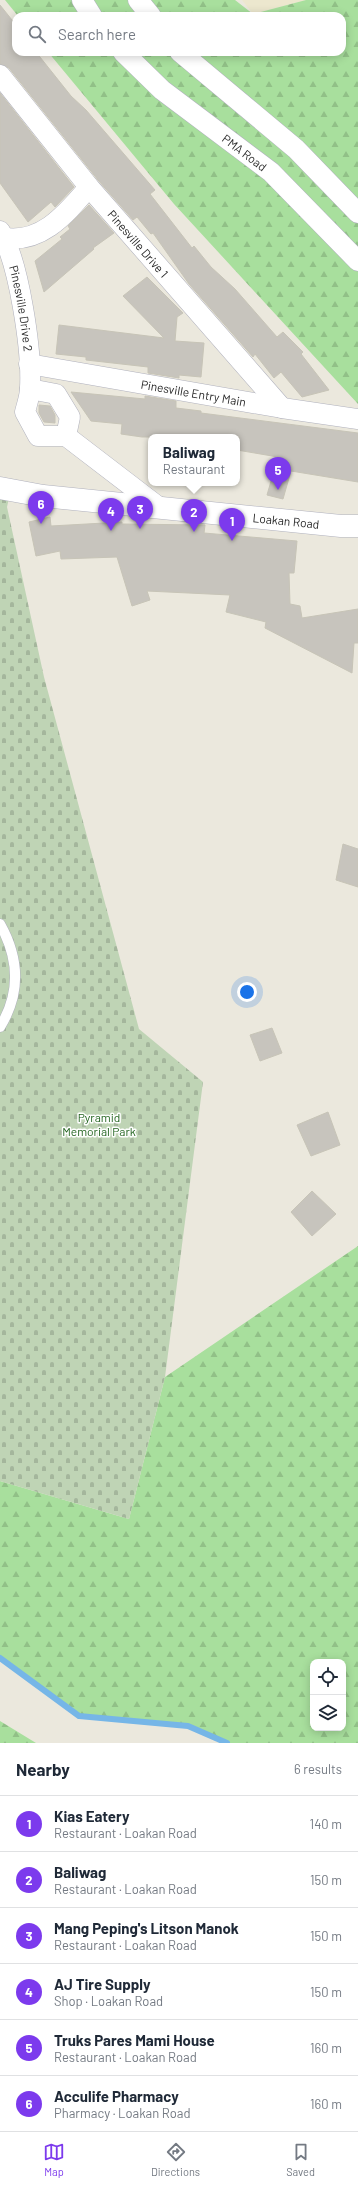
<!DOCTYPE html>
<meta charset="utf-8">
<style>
:root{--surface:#fff;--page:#f6f6f7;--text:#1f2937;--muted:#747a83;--line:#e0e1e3;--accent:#7c3aed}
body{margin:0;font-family:Barlow,sans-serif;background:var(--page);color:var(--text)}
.controls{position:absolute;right:12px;bottom:12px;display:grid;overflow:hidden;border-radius:8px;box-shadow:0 2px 10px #0003}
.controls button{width:36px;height:36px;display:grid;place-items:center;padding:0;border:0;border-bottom:1px solid var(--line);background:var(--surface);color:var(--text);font:20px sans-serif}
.you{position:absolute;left:247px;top:992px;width:14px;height:14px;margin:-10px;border:3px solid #fff;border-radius:50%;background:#1a73e8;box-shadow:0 0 0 6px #1a73e833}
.badge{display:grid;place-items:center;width:26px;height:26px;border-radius:50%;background:var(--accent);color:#fff;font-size:13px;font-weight:700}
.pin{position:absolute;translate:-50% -33px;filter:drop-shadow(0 1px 2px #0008)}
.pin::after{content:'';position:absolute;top:21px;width:14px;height:12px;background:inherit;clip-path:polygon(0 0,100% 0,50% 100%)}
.popup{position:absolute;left:148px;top:434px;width:92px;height:52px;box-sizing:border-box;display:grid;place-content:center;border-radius:8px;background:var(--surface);filter:drop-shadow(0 1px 3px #0005);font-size:13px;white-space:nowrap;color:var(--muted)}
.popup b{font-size:15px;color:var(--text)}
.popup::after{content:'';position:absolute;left:50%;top:100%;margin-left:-8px;border:8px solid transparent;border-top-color:var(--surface)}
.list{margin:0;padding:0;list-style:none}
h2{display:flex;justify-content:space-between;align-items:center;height:52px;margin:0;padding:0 16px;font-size:17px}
h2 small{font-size:13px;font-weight:400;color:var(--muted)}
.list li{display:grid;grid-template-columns:26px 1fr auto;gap:12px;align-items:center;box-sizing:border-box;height:56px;padding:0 16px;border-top:1px solid var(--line)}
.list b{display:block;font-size:15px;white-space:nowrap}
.list p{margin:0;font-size:13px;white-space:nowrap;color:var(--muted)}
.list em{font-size:13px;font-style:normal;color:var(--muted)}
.icon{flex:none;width:22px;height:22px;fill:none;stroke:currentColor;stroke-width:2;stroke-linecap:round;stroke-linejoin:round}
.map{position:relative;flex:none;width:358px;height:1743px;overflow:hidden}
.search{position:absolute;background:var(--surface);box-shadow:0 2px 10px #0003;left:12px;right:12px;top:12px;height:44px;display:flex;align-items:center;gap:10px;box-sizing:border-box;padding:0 14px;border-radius:12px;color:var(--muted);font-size:15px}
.sheet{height:388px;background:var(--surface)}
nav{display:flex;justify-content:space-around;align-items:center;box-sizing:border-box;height:56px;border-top:1px solid var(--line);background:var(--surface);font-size:11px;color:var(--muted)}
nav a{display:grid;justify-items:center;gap:2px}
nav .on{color:var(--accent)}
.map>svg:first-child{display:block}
</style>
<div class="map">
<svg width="358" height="1743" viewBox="0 0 358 1743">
<defs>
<pattern id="forest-firs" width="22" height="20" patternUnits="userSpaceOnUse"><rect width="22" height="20" fill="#a8df9d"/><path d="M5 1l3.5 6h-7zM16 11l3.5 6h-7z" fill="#91c087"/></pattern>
<pattern id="cemetery-stones" width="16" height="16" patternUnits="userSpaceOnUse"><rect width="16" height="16" fill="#bfd4b5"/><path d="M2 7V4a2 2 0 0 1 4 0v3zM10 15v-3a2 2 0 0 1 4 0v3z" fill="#a4b69c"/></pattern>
</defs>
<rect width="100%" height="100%" fill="#ebe8dd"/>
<!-- education -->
<polygon fill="#ece7ce" points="242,0 306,0 253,14"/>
<!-- forest -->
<g fill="url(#forest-firs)" fill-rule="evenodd">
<polygon points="5,0 235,0 253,14 306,0 358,0 358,404 174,204 48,52 342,52 342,16 18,16"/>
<path d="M358 1246V1743H227L188 1726 79 1716 0 1658V1481L129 1519 165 1377ZM313 1662H343V1728H313Z"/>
<polygon points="0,1721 36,1743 0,1743"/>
</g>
<!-- cemetery -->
<polygon fill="url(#cemetery-stones)" points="0,495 9,498 7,507 44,677 139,1029 203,1082 165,1377 129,1519 0,1481"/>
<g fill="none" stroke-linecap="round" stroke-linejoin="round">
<!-- stream -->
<polyline stroke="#76b6e7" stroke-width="6" points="0,1658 79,1716 188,1726 227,1743"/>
</g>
<!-- building -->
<g fill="#c7c4bd" stroke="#c7c4b7">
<polygon points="0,5 16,25 16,52 36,52 71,96 86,110 155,190 150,194 192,248 194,246 211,267 235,289 277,337 283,332 303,352 301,354 329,390 302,397 281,372 274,378 255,354 253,357 189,284 153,233 151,234 137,217 133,220 98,180 9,68 0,64"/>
<polygon points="0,93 74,187 55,207 51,202 28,222 0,183"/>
<polygon points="89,205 114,233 93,248 94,249 44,292 35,261 62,239 60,237 70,229 68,226"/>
<polygon points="147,277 183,313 177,317 175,341 204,343 201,377 179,375 179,378 148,373 148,367 86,360 86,357 56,354 59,325 164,338 123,296"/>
<polygon points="71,392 145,399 145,396 176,401 176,408 201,411 201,413 358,433 358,482 291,471 283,499 267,495 278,457 237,450 239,437 142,437 121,434 122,424 91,421"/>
<polygon points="39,405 50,406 55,415 55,423 44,422 39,413"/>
<polygon points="50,517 51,526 122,522 122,524 205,525 204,533 297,541 294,573 289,573 290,604 300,606 302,618 358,609 358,643 354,643 352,673 265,628 266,622 226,612 230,595 147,591 150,600 132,606 117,557 61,559 60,551 36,556 29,522"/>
<polygon points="343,844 358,849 358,887 336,880"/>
<polygon points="272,1028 282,1053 260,1061 250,1035"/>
<polygon points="328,1112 340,1145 311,1156 297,1125"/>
<polygon points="312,1191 336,1214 312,1236 291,1212"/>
</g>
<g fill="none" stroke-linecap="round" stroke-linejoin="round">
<defs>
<path id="service" d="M0 924C19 958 21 993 0 1027"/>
<g id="minor">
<polyline points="82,0 92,16"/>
<polyline points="138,0 151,16"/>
<path id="s1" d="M123 52 162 90 271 172 358 261"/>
<polyline points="180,52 296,149 358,213"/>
<path id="s2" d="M0 75 89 187 282 408"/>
<path id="s3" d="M0 231C19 261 32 351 30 388 30 396 27 404 25 412L38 436H66L160 508"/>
<path d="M0 237C40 246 66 214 89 187"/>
<path id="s4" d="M29 364 282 408 358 419"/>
<polyline points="30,389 56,394 70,417 66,436"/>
</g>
<g id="secondary">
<path id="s5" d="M0 488 43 496 341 526H358"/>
</g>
</defs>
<!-- service casing -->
<use href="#service" stroke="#b0b1bd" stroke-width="11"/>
<!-- minor casing -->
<use href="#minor" stroke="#b0b1bd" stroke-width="21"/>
<!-- secondary casing -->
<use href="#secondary" stroke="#b0b1bd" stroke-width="23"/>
<!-- service -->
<use href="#service" stroke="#fff" stroke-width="10"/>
<!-- minor -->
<use href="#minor" stroke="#fff" stroke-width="20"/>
<!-- secondary -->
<use href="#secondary" stroke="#fff" stroke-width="22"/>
</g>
<g text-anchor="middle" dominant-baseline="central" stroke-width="3" stroke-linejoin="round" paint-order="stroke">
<!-- street labels -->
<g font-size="12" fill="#2a2a2a" stroke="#fff">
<text stroke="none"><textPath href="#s1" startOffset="158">PMA Road</textPath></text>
<text stroke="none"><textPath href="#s2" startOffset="218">Pinesville Drive 1</textPath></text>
<text stroke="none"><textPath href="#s3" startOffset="81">Pinesville Drive 2</textPath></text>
<text stroke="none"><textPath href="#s4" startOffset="167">Pinesville Entry Main</textPath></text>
<text stroke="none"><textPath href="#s5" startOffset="288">Loakan Road</textPath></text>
</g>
<!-- park labels -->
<g font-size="12" fill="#21631e" stroke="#fff">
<text x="99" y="1117">Pyramid<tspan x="99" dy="14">Memorial Park</tspan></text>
</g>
</g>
</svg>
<div class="controls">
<button><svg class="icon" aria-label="locate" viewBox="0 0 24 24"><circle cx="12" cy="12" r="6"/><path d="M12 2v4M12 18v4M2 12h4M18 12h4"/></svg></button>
<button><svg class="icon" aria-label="layers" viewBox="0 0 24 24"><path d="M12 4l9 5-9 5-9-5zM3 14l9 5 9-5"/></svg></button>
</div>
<div class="you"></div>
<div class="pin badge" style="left:232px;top:541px">1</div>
<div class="pin badge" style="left:194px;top:532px">2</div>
<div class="popup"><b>Baliwag</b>Restaurant</div>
<div class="pin badge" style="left:140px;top:529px">3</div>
<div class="pin badge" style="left:111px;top:531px">4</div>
<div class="pin badge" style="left:278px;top:490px">5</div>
<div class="pin badge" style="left:41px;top:524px">6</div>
<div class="search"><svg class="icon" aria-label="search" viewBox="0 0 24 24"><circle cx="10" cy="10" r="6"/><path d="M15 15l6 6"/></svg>Search here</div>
</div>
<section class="sheet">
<h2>Nearby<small>6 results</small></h2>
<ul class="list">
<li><span class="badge">1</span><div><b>Kias Eatery</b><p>Restaurant · Loakan Road</p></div><em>140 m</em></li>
<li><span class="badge">2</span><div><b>Baliwag</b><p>Restaurant · Loakan Road</p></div><em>150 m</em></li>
<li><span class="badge">3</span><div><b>Mang Peping's Litson Manok</b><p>Restaurant · Loakan Road</p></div><em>150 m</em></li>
<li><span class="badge">4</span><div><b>AJ Tire Supply</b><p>Shop · Loakan Road</p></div><em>150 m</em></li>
<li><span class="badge">5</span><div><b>Truks Pares Mami House</b><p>Restaurant · Loakan Road</p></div><em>160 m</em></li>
<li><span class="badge">6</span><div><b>Acculife Pharmacy</b><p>Pharmacy · Loakan Road</p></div><em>160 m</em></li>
</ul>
</section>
<nav>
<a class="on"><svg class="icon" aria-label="map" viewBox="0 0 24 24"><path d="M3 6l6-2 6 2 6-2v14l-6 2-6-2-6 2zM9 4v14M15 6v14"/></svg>Map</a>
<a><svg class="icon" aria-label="directions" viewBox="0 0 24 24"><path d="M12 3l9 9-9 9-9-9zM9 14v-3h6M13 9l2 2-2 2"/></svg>Directions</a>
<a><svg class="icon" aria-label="saved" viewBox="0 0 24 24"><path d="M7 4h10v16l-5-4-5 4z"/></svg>Saved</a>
</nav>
